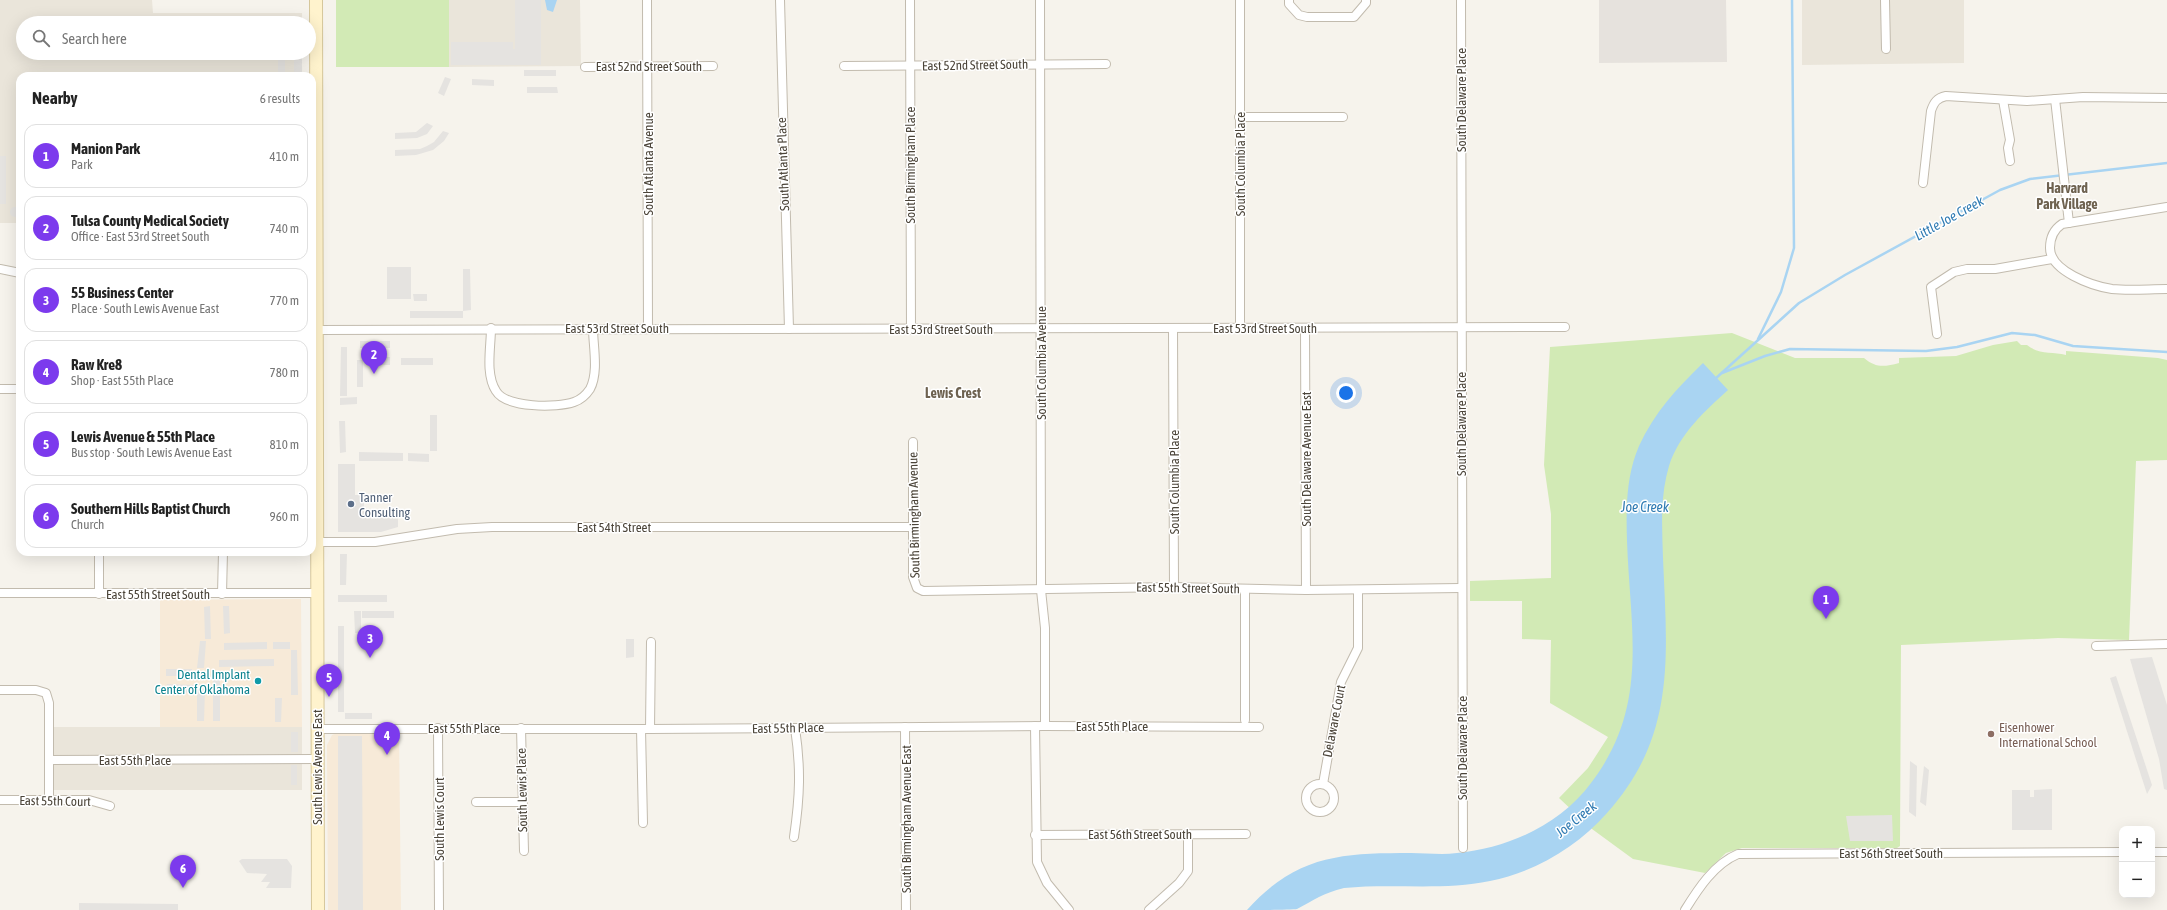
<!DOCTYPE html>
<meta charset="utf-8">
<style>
:root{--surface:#fff;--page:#f6f6f6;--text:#222;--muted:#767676;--line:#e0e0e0;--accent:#7c3aed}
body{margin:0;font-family:"Asap Condensed",sans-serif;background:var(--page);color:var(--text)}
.controls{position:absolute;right:12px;bottom:12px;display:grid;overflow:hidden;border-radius:8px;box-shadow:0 4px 16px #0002}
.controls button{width:36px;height:36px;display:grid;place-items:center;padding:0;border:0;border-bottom:1px solid var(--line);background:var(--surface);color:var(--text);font:20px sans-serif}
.you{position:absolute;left:1346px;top:393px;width:14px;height:14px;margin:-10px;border:3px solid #fff;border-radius:50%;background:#1a73e8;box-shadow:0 0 0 6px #1a73e833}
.badge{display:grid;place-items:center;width:26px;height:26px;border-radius:50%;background:var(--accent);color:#fff;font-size:13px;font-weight:700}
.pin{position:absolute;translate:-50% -33px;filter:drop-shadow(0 1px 2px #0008)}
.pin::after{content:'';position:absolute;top:21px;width:14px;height:12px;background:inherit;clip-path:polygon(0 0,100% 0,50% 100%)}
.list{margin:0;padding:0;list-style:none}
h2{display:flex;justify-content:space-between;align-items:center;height:52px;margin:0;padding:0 16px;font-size:17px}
h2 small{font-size:13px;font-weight:400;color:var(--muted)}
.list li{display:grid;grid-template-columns:26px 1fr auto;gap:12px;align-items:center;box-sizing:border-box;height:64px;margin:0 8px 8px;padding:0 8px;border:1px solid var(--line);border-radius:12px}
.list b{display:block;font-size:15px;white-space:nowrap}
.list p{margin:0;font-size:13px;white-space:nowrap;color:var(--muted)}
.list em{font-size:13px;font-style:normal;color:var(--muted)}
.icon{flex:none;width:22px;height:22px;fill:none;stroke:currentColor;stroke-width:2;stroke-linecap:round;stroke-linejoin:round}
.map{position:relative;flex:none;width:2167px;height:910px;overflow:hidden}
.search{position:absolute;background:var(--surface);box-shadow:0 4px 16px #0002;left:16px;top:16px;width:300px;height:44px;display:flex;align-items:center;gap:10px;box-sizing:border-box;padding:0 14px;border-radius:22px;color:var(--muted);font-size:15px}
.panel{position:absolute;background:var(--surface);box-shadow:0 4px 16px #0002;left:16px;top:72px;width:300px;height:484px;border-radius:12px}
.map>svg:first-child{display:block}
</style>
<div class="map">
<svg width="2167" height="910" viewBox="0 0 2167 910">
<rect width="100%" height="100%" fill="#f6f3ec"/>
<!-- residential -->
<g fill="#eae5da">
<polygon points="0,0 152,0 153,13 302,13 302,23 23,23 23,53 302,53 302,76 20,76 20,223 0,223"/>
<polygon points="449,0 580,0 581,66 449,67"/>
<polygon points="1802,0 1964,0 1964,63 1802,65"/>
<rect x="54" y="727" width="248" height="63"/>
</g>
<!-- commercial -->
<g fill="#f7ead8">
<polygon points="301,599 302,727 160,727 160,600"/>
<polygon points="337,733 399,733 401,910 328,910 327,745 332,735"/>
</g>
<!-- industrial -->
<polygon fill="#e6e2dd" points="1599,0 1726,0 1727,62 1599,63"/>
<!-- green -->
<g fill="#d2eab5">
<rect x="336" y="0" width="113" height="67"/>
<path d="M1732 333 1795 358H1864C1876 368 1884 367 1899 363V358L1956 356 1993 345 2017 341 2021 345H2027C2039 355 2052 351 2066 355V351L2158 358 2167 360V460L2136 461 2129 640 2058 638 1901 645 1900 846 1897 848H1742L1726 853 1705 873 1633 859 1592 829 1559 798 1588 768 1608 737 1550 703 1551 640 1522 639V601H1470V581L1551 578V514L1544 465 1550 347Z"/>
</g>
<!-- parking -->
<g fill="#e5e3e0">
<polygon points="515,0 541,0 541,65 451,65 451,42 513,42 513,49 515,49"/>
<rect x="278" y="53" width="7" height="23"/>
<rect x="294" y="53" width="8" height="23"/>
<rect x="524" y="70" width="32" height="6"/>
<polygon points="445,77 451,79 444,96 438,93"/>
<polygon points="472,79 494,80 494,86 472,85"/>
<polygon points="557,87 558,93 527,93 527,87"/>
<polygon points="427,123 433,126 427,134 417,138 395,139 395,133 416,132"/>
<polygon points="443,131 449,133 444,141 433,150 416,155 395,156 395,150 420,149 427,146 434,142"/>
<rect x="0" y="156" width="6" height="48"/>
<circle cx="15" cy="212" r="5"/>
<rect x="387" y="267" width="24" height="32"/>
<polygon points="463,269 470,269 471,310 463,311"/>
<polygon points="413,294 427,294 427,301 414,301"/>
<rect x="410" y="311" width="53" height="7"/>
<rect x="360" y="341" width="30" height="7"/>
<polygon points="341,347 347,347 347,396 340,396"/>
<rect x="366" y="357" width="24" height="8"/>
<rect x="401" y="358" width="32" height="7"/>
<rect x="357" y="360" width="6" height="27"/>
<polygon points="357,397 357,404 340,405 340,398"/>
<rect x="430" y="415" width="7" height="36"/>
<polygon points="339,421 345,421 346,452 340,453"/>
<polygon points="359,452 403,453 403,461 359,461"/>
<polygon points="408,453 429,454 429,462 408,461"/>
<polygon points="338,464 355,464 355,495 364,495 364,513 398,513 398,527 381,532 338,532"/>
<polygon points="340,554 347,554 346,585 340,585"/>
<rect x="338" y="595" width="49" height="7"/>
<polygon points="210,606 211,639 205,639 204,607"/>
<polygon points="223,606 229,606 230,633 224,634"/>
<polygon points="354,611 361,611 361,633 355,633"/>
<rect x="362" y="611" width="32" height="7"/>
<rect x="338" y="626" width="6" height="86"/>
<polygon points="626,639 634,639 634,657 626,658"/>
<polygon points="200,641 206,641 204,668 197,668"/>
<polygon points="267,642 267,649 224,650 224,643"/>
<rect x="273" y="642" width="17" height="7"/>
<polygon points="291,650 297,650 298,695 291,695"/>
<polygon points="2152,657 2167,705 2167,790 2164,789 2159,759 2130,659"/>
<polygon points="274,659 274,666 219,667 219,660"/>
<rect x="166" y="669" width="26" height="7"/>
<polygon points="2116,676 2152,785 2147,794 2110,678"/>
<rect x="213" y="679" width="7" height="42"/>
<polygon points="167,684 195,685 195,693 166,692"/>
<polygon points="197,689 205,689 204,721 197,721"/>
<polygon points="275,698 282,698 281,722 275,722"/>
<rect x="345" y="713" width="27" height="6"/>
<rect x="291" y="732" width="7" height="20"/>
<polygon points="338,736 362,736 363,910 338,910"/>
<polygon points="1910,761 1917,766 1916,817 1909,812"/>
<rect x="291" y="765" width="6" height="20"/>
<polygon points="1924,766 1929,770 1926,806 1920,802"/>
<polygon points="2052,789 2052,830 2012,830 2012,790 2030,790 2030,797 2034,797 2034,790"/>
<polygon points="1892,815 1893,841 1850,841 1846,816"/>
<polygon points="242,859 287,859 292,866 291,888 266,888 270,882 261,882 267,874 247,873 239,861"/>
<polygon points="79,903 178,904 178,910 79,910"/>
</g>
<!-- water -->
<g fill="#a9d4f2">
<polygon points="545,0 557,0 553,12 547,10"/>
<path d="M1703 363 1728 390C1705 411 1679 434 1669 466 1660 496 1662 527 1663 558 1667 655 1677 735 1607 813 1577 847 1535 872 1490 881 1442 891 1392 883 1344 888 1323 893 1314 900 1297 909 1291 910 1256 910 1247 910 1296 855 1342 853 1411 853 1426 853 1442 855 1457 853 1508 848 1560 825 1591 783 1650 706 1630 630 1627 541 1626 509 1626 476 1639 446 1654 413 1677 388 1703 363Z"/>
</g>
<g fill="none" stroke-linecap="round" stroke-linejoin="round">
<!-- stream -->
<g stroke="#a9d4f2" stroke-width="2.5">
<polyline points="1758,339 1781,292 1794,248 1792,0"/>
<polyline points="1722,373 1765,356 1790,349 1926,351 1957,347 2012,333 2035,335 2073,346 2167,352"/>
<polyline points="1715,379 1799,303 1845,275 2000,190 2030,179 2167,163"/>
</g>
<defs>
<g id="minor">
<polyline points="647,0 648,328"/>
<polyline points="780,0 789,329"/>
<polyline points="910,0 911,330"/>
<polyline points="1040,0 1041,590 1045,628 1045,726"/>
<polyline points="1240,0 1240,328"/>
<polyline points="1289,0 1289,4 1299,15 1307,17 1354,17 1366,3 1366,0"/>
<polyline points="1461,0 1463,848"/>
<polyline points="1885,0 1886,49"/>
<polyline points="844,66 1106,64"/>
<polyline points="585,67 713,66"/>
<polyline points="2055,99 2069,223"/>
<polyline points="2003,100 2010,140 2008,148 2010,161"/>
<polyline points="1239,117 1343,117"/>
<path d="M1923 183 1931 111C1934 102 1937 98 1946 96L2027 101 2083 97 2167 98"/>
<path d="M2167 207 2062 224C2053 230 2050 238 2050 248 2050 271 2092 286 2112 289 2130 291 2149 289 2167 289"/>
<polyline points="0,269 20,273"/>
<path d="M491 328C491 347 485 374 496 391 506 408 557 408 574 402 580 400 586 395 590 389 599 372 593 346 593 328"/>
<polyline points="1173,328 1174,587"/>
<polyline points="1305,328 1306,590"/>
<polyline points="318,330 1565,327"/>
<polyline points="1937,334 1931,287 1954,272 1967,269 1995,269 2052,259"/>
<polyline points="0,389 20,389"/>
<polyline points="913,442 913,577 917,588 923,591 1174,587 1306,590 1461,588"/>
<polyline points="317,542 375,542 457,529 492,527 912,527"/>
<polyline points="99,552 99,594"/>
<polyline points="0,593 316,593"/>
<polyline points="222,594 223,552"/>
<polyline points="2096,646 2167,644"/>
<polyline points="0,690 36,690 46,693 49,703 49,800"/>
<polyline points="1245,720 1245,589"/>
<polyline points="1035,726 1037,862 1047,883 1069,910"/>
<polyline points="905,727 906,910"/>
<polyline points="438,728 439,910"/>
<polyline points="521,728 524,851"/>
<polyline points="317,729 650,729 1045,726 1259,727"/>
<polyline points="641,729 643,823"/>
<polyline points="650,729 651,642"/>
<polyline points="49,760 316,759"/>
<circle cx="1320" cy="798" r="14"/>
<polyline points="1323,784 1341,682 1358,648 1358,590"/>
<polyline points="0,800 89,800 110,806"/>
<polyline points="476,802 522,802"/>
<polyline points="1035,835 1246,834"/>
<path d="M794 837C800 796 801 768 795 728"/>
<polyline points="2152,852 2167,852"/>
<polyline points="1149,910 1179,883 1188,871 1188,834"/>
<path d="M1685 910C1698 889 1714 864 1738 854L2122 852"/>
</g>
<polyline id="secondary" points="316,0 318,910"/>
</defs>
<!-- minor casing -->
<use href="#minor" stroke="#c2bbae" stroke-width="10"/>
<!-- secondary casing -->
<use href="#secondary" stroke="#d6c79b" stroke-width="14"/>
<!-- minor -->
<use href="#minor" stroke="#fff" stroke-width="8"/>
<!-- secondary -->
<use href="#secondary" stroke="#fff3cd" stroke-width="12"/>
</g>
<!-- markers -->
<circle fill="#5c6f8a" stroke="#fff" stroke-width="1.5" cx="351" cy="504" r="4"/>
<circle fill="#0f9aa8" stroke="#fff" stroke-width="1.5" cx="258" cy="681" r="4"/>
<circle fill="#8d6e63" stroke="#fff" stroke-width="1.5" cx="1991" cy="734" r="4"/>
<g text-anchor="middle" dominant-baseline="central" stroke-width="3" stroke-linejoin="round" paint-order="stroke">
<!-- street labels -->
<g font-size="13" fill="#4b4439" stroke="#fff">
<text transform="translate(975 65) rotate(-1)">East 52nd Street South</text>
<text x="649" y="66">East 52nd Street South</text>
<text transform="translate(1461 100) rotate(-90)">South Delaware Place</text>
<text transform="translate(648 164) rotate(-90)">South Atlanta Avenue</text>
<text transform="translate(783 164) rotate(-92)">South Atlanta Place</text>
<text transform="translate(1240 164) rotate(-90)">South Columbia Place</text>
<text transform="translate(910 165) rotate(-90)">South Birmingham Place</text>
<text x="617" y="328">East 53rd Street South</text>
<text x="1265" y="328">East 53rd Street South</text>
<text x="941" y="329">East 53rd Street South</text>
<text transform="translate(1041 363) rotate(-90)">South Columbia Avenue</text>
<text transform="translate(1461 424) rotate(-90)">South Delaware Place</text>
<text transform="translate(1306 459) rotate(-90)">South Delaware Avenue East</text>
<text transform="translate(1174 482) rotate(-90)">South Columbia Place</text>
<text transform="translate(914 515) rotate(-91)">South Birmingham Avenue</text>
<text x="614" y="527">East 54th Street</text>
<text transform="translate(1188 588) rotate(1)">East 55th Street South</text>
<text x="158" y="594">East 55th Street South</text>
<text transform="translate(1334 721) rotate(-79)">Delaware Court</text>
<text x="1112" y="726">East 55th Place</text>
<text x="464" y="728">East 55th Place</text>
<text transform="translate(788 728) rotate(-1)">East 55th Place</text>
<text transform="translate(1462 748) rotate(-90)">South Delaware Place</text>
<text x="135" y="760">East 55th Place</text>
<text transform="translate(317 767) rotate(-90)">South Lewis Avenue East</text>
<text transform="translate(522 790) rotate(-91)">South Lewis Place</text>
<text transform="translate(55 801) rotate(1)">East 55th Court</text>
<text transform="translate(439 819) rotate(-90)">South Lewis Court</text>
<text transform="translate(906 819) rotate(-90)">South Birmingham Avenue East</text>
<text x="1140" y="834">East 56th Street South</text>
<text x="1891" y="853">East 56th Street South</text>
</g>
<!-- service labels -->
<g font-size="13" fill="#4e5e75" stroke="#fff" text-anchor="start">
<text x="359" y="497">Tanner<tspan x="359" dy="15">Consulting</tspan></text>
</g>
<!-- culture labels -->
<g font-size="13" fill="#0d838f" stroke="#fff" text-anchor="end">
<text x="250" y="674">Dental Implant<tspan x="250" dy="15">Center of Oklahoma</tspan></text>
</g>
<!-- education labels -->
<g font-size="13" fill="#785e54" stroke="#fff" text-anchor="start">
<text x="1999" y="727">Eisenhower<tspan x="1999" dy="15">International School</tspan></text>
</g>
<!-- neighbourhood labels -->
<g font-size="14" font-weight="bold" fill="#6e6250" stroke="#fff">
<text x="2067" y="188">Harvard<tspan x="2067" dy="16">Park Village</tspan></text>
<text x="953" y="393">Lewis Crest</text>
</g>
<!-- water labels -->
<g font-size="14" font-style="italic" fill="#2e7ab2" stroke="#fff">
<text transform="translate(1949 218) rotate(-29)">Little Joe Creek</text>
<text x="1645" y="507">Joe Creek</text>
<text transform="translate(1576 819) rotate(-39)">Joe Creek</text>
</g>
</g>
</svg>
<div class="controls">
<button>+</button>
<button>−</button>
</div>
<div class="you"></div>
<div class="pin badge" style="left:1826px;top:619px">1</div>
<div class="pin badge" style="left:374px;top:374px">2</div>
<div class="pin badge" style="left:370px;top:658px">3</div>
<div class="pin badge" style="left:387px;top:755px">4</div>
<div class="pin badge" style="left:329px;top:697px">5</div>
<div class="pin badge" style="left:183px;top:888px">6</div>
<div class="search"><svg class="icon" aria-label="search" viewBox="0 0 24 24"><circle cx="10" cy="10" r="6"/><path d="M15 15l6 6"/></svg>Search here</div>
<section class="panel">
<h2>Nearby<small>6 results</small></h2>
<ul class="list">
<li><span class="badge">1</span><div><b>Manion Park</b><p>Park</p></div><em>410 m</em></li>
<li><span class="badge">2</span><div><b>Tulsa County Medical Society</b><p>Office · East 53rd Street South</p></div><em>740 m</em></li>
<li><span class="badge">3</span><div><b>55 Business Center</b><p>Place · South Lewis Avenue East</p></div><em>770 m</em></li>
<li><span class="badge">4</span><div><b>Raw Kre8</b><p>Shop · East 55th Place</p></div><em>780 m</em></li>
<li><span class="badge">5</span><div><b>Lewis Avenue &amp; 55th Place</b><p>Bus stop · South Lewis Avenue East</p></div><em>810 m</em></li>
<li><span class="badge">6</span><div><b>Southern Hills Baptist Church</b><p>Church</p></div><em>960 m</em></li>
</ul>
</section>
</div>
